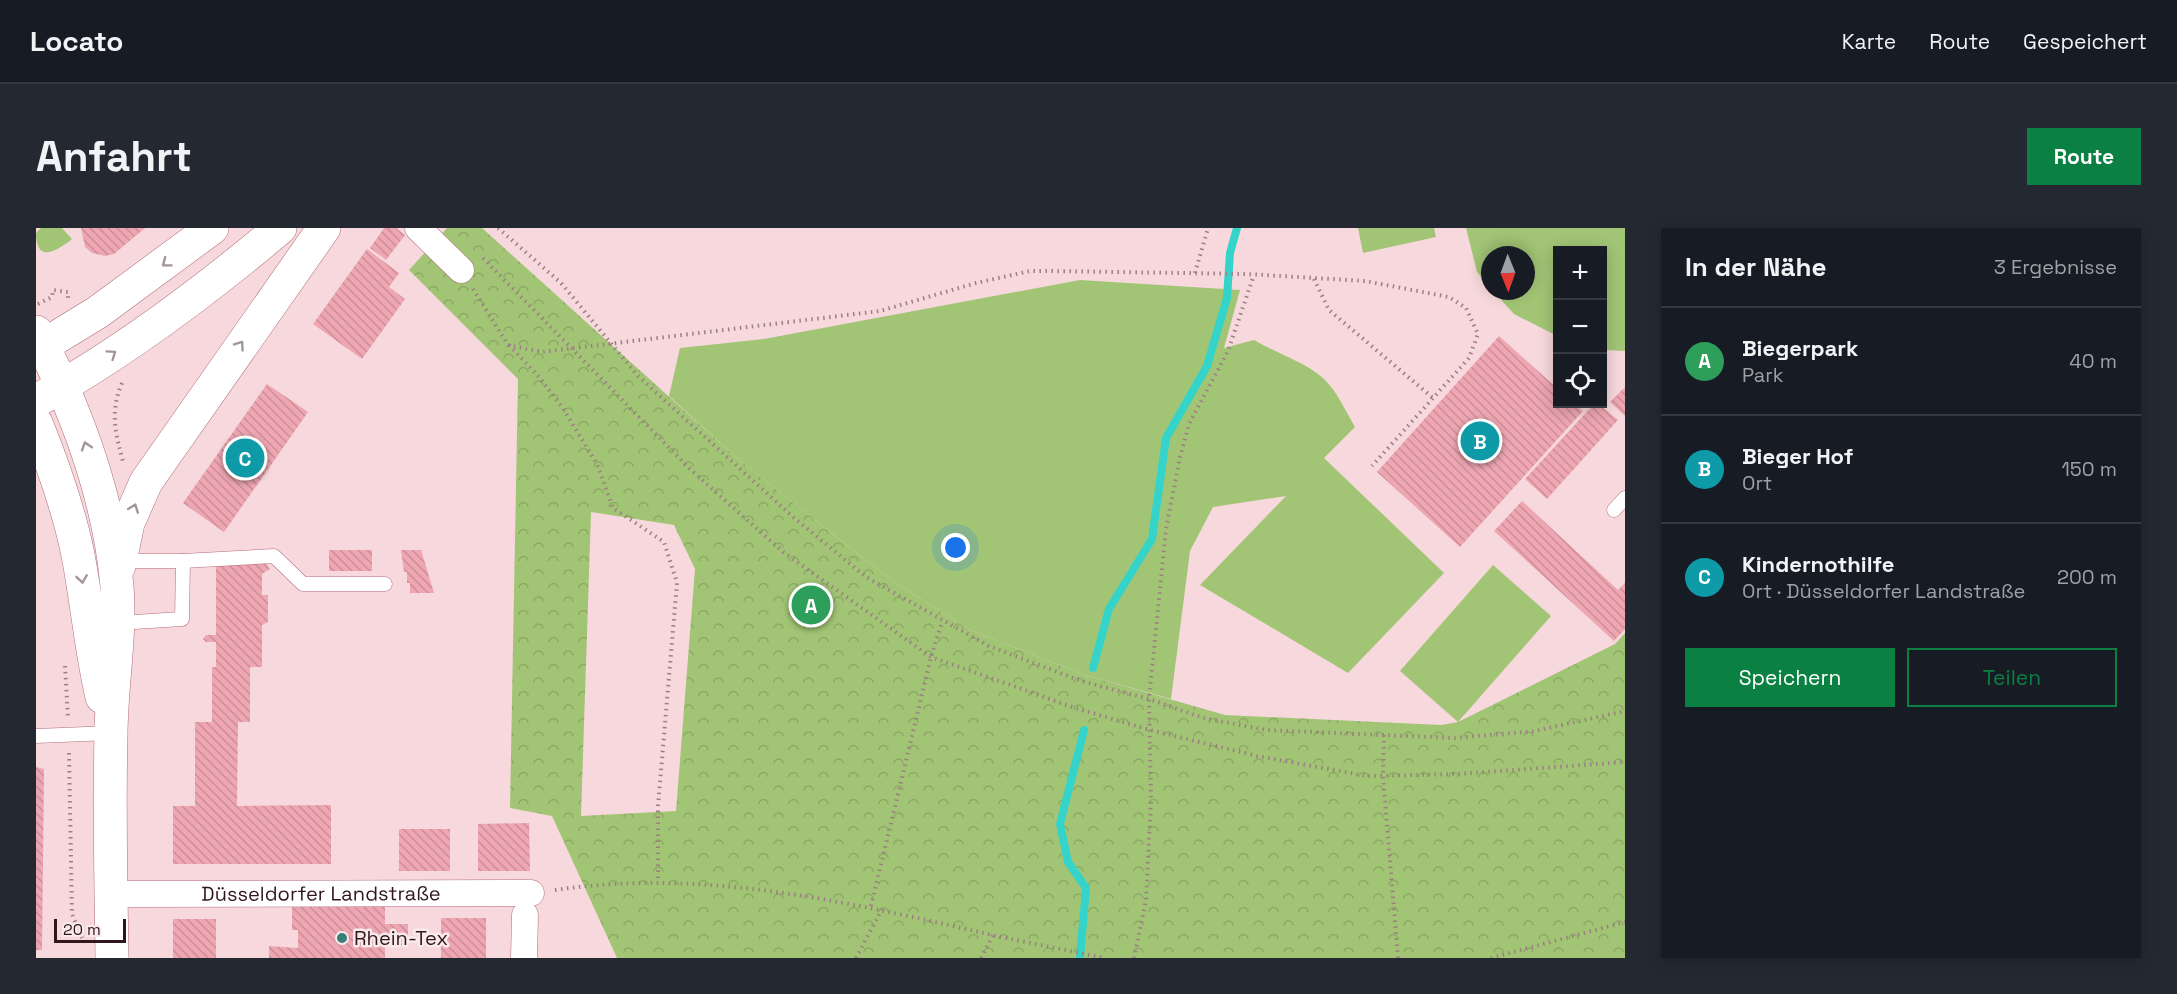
<!DOCTYPE html>
<html lang="de">
<meta charset="utf-8">
<style>
:root{--surface:#171b24;--page:#242831;--text:#f1f3f6;--muted:#9ea1a6;--line:#363941;--accent:#0b8043}
body{margin:0;font-family:"Space Grotesk",sans-serif;background:var(--page);color:var(--text)}
.controls{position:absolute;right:18px;top:18px;display:grid;overflow:hidden;border-radius:0px;box-shadow:0 3px 15px #0003}
.controls button{width:54px;height:54px;display:grid;place-items:center;padding:0;border:0;border-bottom:2px solid var(--line);background:var(--surface);color:var(--text);font:30px sans-serif}
.compass{position:absolute;left:1445px;top:18px;width:54px;height:54px;border-radius:50%;background:var(--surface);box-shadow:0 3px 15px #0003;rotate:179deg}
.scale{position:absolute;left:18px;bottom:15px;width:72px;box-sizing:border-box;padding-left:6px;border:3px solid #31161b;border-top:0;font-size:16px;line-height:21px;white-space:nowrap;color:#31161b;-webkit-text-stroke:4px #f9eaec;paint-order:stroke}
.you{position:absolute;left:920px;top:320px;width:21px;height:21px;margin:-15px;border:4px solid #fff;border-radius:50%;background:#1a73e8;box-shadow:0 0 0 9px #1a73e833}
.badge{display:grid;place-items:center;width:39px;height:39px;border-radius:50%;background:var(--accent);color:#fff;font-size:20px;font-weight:700}
.pin{position:absolute;translate:-50% -50%;border:3px solid #fff;box-shadow:0 2px 6px #0006}
.list{margin:0;padding:0;list-style:none}
h2{display:flex;justify-content:space-between;align-items:center;height:78px;margin:0;padding:0 24px;font-size:26px}
h2 small{font-size:20px;font-weight:400;color:var(--muted)}
.list li{display:grid;grid-template-columns:39px 1fr auto;gap:18px;align-items:center;box-sizing:border-box;height:108px;padding:0 24px;border-top:2px solid var(--line)}
.list b{display:block;font-size:22px;white-space:nowrap}
.list p{margin:0;font-size:20px;white-space:nowrap;color:var(--muted)}
.list em{font-size:20px;font-style:normal;color:var(--muted)}
.actions{display:flex;gap:12px;padding:18px 24px}
.actions a{flex:1;padding:14px 0;border:2px solid var(--accent);border-radius:0px;text-align:center;font-size:21px;color:var(--accent)}
.actions .main{background:var(--accent);color:#fff}
.icon{flex:none;width:33px;height:33px;fill:none;stroke:currentColor;stroke-width:2;stroke-linecap:round;stroke-linejoin:round}
.map{position:relative;flex:none;width:1589px;height:730px;overflow:hidden;border-radius:0px}
header{display:flex;align-items:center;gap:36px;box-sizing:border-box;height:84px;padding:0 30px;background:var(--surface);border-bottom:2px solid var(--line)}
header strong{font-size:28px}
nav{display:flex;gap:33px;margin-inline-start:auto;font-size:21px}
.intro{display:flex;align-items:center;justify-content:space-between;box-sizing:border-box;height:144px;padding:0 36px}
h1{margin:0;font-size:42px}
.button{padding:15px 27px;border-radius:0px;background:var(--accent);color:#fff;font-size:21px;font-weight:700}
main{display:flex;gap:36px;padding:0 36px}
aside{flex:1;background:var(--surface);border-radius:0px;box-shadow:0 3px 15px #0003}
.map>svg:first-child{display:block}
</style>
<header>
<strong>Locato</strong>
<nav><a>Karte</a><a>Route</a><a>Gespeichert</a></nav>
</header>
<div class="intro"><h1>Anfahrt</h1><a class="button">Route</a></div>
<main>
<div class="map">
<svg width="1589" height="730" viewBox="0 0 1589 730">
<defs>
<pattern id="park-crowns" width="20" height="18" patternUnits="userSpaceOnUse" patternTransform="scale(1.5)"><rect width="20" height="18" fill="#a2c575"/><path d="M2 6a3 3 0 1 1 6 0M12 15a3 3 0 1 1 6 0" fill="none" stroke="#8ca865"/></pattern>
<pattern id="building-back-hatch" width="6" height="6" patternUnits="userSpaceOnUse" patternTransform="scale(1.5)"><rect width="6" height="6" fill="#eea6b2"/><path d="M-1 5l2 2M0 0l6 6M5-1l2 2" fill="none" stroke="#cd8e98"/></pattern>
</defs>
<rect width="100%" height="100%" fill="#f7d8dc"/>
<!-- grass -->
<g fill="#a2c575">
<path d="M5 0H26L36 11C21 23 0 36 0 5Z"/>
<polygon points="1322,0 1398,0 1400,9 1327,25"/>
<polygon points="1430,0 1589,0 1589,123 1567,122 1566,22 1522,22 1521,108 1478,86 1457,63 1490,63 1490,27 1454,27 1454,59 1441,44"/>
<path d="M1044 52 1204 62 1188 120 1218 112C1241 126 1268 133 1288 151 1301 163 1310 184 1319 199L1288 230 1408 345 1312 445 1164 357 1250 268 1177 279 1154 323 1135 471 1046 446 934 402 855 352 701 230 633 168 644 120 728 111Z"/>
<polygon points="1457,337 1515,388 1422,494 1364,443"/>
</g>
<!-- park -->
<path fill="url(#park-crowns)" fill-rule="evenodd" d="M411 0H446L701 230 855 352 934 402 1046 446 1189 487 1405 497 1422 494 1579 416 1589 405V730H581L516 588 474 580 482 151 373 42ZM555 284 638 297 659 341 640 583 545 588Z"/>
<g fill="none" stroke-linecap="round" stroke-linejoin="round">
<!-- stream -->
<g stroke="#35d4ca" stroke-width="8">
<polyline points="1057,440 1073,381 1116,311 1130,210 1171,138 1191,70 1194,25 1201,0"/>
<polyline points="1044,730 1050,660 1032,634 1024,596 1048,502"/>
</g>
</g>
<!-- building -->
<g fill="url(#building-back-hatch)">
<polygon points="45,0 109,0 78,26 69,28 56,25 49,19"/>
<polygon points="348,0 360,0 369,7 350,32 334,20"/>
<polygon points="331,21 363,45 353,59 369,71 326,131 277,96"/>
<polygon points="1463,108 1522,161 1522,176 1538,176 1547,183 1424,319 1341,244"/>
<polygon points="231,156 272,184 188,304 147,275"/>
<polygon points="1589,159 1589,188 1574,174"/>
<polygon points="1558,176 1563,176 1582,192 1511,271 1489,251"/>
<polygon points="1486,273 1582,362 1589,355 1589,401 1578,413 1458,303"/>
<rect x="293" y="322" width="43" height="21"/>
<polygon points="365,322 385,322 398,365 374,365 374,355 371,355 371,344 368,344"/>
<polygon points="180,336 230,336 234,341 226,346 226,367 232,367 232,394 226,397 226,439 214,439 214,494 202,494 201,578 295,577 295,636 137,636 137,578 159,578 159,494 176,494 176,439 180,439 180,414 170,414 167,411 170,407 180,407"/>
<polygon points="0,539 8,541 6,722 0,722"/>
<polygon points="493,595 494,643 442,643 442,596"/>
<rect x="363" y="601" width="51" height="42"/>
<polygon points="256,678 349,678 349,696 372,696 372,717 349,718 349,730 233,730 233,718 262,720 262,702 256,702"/>
<rect x="405" y="690" width="45" height="40"/>
<rect x="137" y="691" width="43" height="39"/>
</g>
<g fill="none" stroke-linecap="round" stroke-linejoin="round">
<defs>
<g id="service">
<polyline points="1578,282 1589,270"/>
<polyline points="83,333 147,333 238,328 267,356 349,356"/>
<polyline points="82,395 146,391 147,333"/>
<polyline points="0,508 75,505"/>
</g>
<g id="minor">
<polyline points="382,0 425,42"/>
<path id="s1" d="M75 666 495 665"/>
<polyline points="488,730 489,687"/>
</g>
<g id="secondary">
<path d="M0 104C41 183 73 269 81 358 85 408 75 458 75 508 73 582 75 656 76 730"/>
<polyline points="0,122 62,84 176,0"/>
<path d="M0 173C87 125 168 64 244 0"/>
<path d="M0 195C17 237 33 282 42 327 51 374 55 422 66 469"/>
<polyline points="83,338 92,295 110,254 288,0"/>
</g>
</defs>
<!-- service casing -->
<use href="#service" stroke="#b16e7a" stroke-width="15"/>
<!-- minor casing -->
<use href="#minor" stroke="#b16e7a" stroke-width="27"/>
<!-- secondary casing -->
<use href="#secondary" stroke="#b16e7a" stroke-width="34"/>
<!-- path -->
<g stroke="#9c7f83" stroke-width="4" stroke-dasharray="1.5 4.5" stroke-linecap="butt">
<polyline points="462,0 525,55 602,148 757,289 830,349 953,418 1045,453 1113,471 1167,490 1231,502 1419,510 1499,503 1589,483"/>
<polyline points="447,30 654,241 747,324 895,429 1039,480 1114,502 1221,528 1331,548 1422,546 1589,534"/>
<polyline points="1159,45 1172,0"/>
<polyline points="1278,51 1293,82 1397,170"/>
<polyline points="437,61 472,117 506,124 844,83 940,55 994,43 1014,43 1211,46 1329,53 1413,69 1430,80 1442,106 1433,130 1336,238"/>
<polyline points="2,76 16,69 17,62 32,64 32,70"/>
<polyline points="473,117 503,149 526,179 561,236 577,280 628,314 641,355 622,578 622,653"/>
<path d="M86 155C73 185 80 207 88 237"/>
<polyline points="29,438 32,490"/>
<polyline points="1348,507 1347,548 1362,730"/>
<polyline points="33,525 36,686 46,710"/>
<path d="M519 662C668 640 812 674 956 707 993 715 1031 722 1068 730"/>
<polyline points="835,678 895,429 906,394"/>
<polyline points="820,730 846,681"/>
<polyline points="945,730 957,707"/>
<polyline points="1098,730 1110,672 1115,573 1113,471 1130,301 1144,229 1153,196 1192,123 1218,47"/>
<polyline points="1455,730 1589,694"/>
</g>
<!-- service -->
<use href="#service" stroke="#fff" stroke-width="14"/>
<!-- minor -->
<use href="#minor" stroke="#fff" stroke-width="26"/>
<!-- secondary -->
<use href="#secondary" stroke="#fff" stroke-width="33"/>
</g>
<!-- one-way arrows -->
<defs><path id="oneway-chevron" d="M-2-3.5L2.5 0L-2 3.5" fill="none" stroke-width="1.6" stroke-linecap="round" stroke-linejoin="round" transform="scale(1.5)"/></defs>
<g stroke="#a29698">
<use href="#oneway-chevron" transform="translate(130 35) rotate(143)"/>
<use href="#oneway-chevron" transform="translate(204 117) rotate(-55)"/>
<use href="#oneway-chevron" transform="translate(76 126) rotate(-35)"/>
<use href="#oneway-chevron" transform="translate(50 218) rotate(-108)"/>
<use href="#oneway-chevron" transform="translate(98 280) rotate(-69)"/>
<use href="#oneway-chevron" transform="translate(46 351) rotate(81)"/>
</g>
<!-- markers -->
<circle fill="#387f7a" stroke="#f9eaec" stroke-width="2" cx="306" cy="710" r="6"/>
<g text-anchor="middle" dominant-baseline="central" stroke-width="5" stroke-linejoin="round" paint-order="stroke">
<!-- street labels -->
<g font-size="20" fill="#31161b" stroke="#f9eaec">
<text stroke="none"><textPath href="#s1" startOffset="210">Düsseldorfer Landstraße</textPath></text>
</g>
<!-- poi labels -->
<g font-size="20" fill="#31161b" stroke="#f9eaec" text-anchor="start">
<text x="318" y="710">Rhein-Tex</text>
</g>
</g>
</svg>
<div class="controls">
<button>+</button>
<button>−</button>
<button><svg class="icon" aria-label="locate" viewBox="0 0 24 24"><circle cx="12" cy="12" r="6"/><path d="M12 2v4M12 18v4M2 12h4M18 12h4"/></svg></button>
</div>
<svg class="compass" viewBox="-18 -18 36 36"><path d="M0-13l5 13h-10z" fill="#e53935"/><path d="M0 13l5-13h-10z" fill="#9ea1a6"/></svg>
<div class="scale">20 m</div>
<div class="you"></div>
<div class="pin badge" style="left:775px;top:377px;background:#2e9e5b">A</div>
<div class="pin badge" style="left:1444px;top:213px;background:#0f9aa8">B</div>
<div class="pin badge" style="left:209px;top:230px;background:#0f9aa8">C</div>
</div>
<aside>
<h2>In der Nähe<small>3 Ergebnisse</small></h2>
<ul class="list">
<li><span class="badge" style="background:#2e9e5b">A</span><div><b>Biegerpark</b><p>Park</p></div><em>40 m</em></li>
<li><span class="badge" style="background:#0f9aa8">B</span><div><b>Bieger Hof</b><p>Ort</p></div><em>150 m</em></li>
<li><span class="badge" style="background:#0f9aa8">C</span><div><b>Kindernothilfe</b><p>Ort · Düsseldorfer Landstraße</p></div><em>200 m</em></li>
</ul>
<div class="actions"><a class="main">Speichern</a><a>Teilen</a></div>
</aside>
</main>
